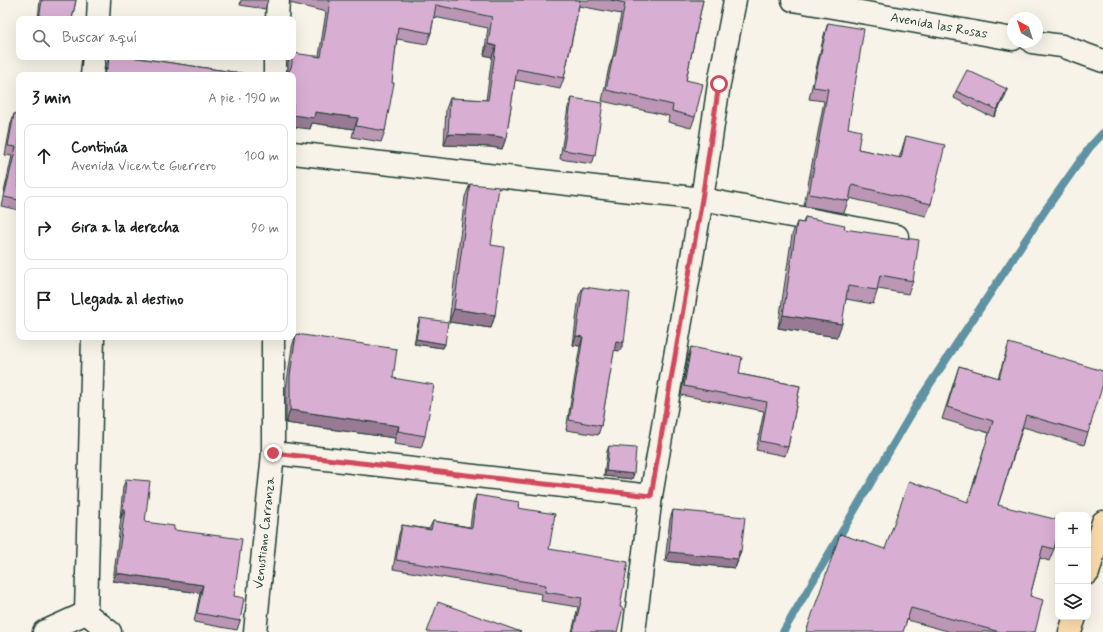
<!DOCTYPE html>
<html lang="es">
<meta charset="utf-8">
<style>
:root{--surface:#fff;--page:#f6f6f6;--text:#202124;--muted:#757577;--line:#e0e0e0}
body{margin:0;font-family:Mynerve,sans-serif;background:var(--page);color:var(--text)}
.controls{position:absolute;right:12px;bottom:12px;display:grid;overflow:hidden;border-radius:8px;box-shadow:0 4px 16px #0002}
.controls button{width:36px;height:36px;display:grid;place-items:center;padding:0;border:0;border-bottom:1px solid var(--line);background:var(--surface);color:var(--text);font:20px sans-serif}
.compass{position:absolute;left:1007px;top:12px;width:36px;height:36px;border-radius:50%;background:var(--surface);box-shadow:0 4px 16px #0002;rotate:321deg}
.stop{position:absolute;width:12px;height:12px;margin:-9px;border:3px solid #d1495b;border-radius:50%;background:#fff}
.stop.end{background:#d1495b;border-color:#fff;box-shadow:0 1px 4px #0008}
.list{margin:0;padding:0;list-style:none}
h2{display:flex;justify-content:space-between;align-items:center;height:52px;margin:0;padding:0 16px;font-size:17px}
h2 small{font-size:13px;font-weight:400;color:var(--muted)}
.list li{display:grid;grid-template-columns:26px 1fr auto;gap:12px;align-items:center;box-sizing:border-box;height:64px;margin:0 8px 8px;padding:0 8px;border:1px solid var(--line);border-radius:8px}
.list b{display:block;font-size:15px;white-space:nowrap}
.list p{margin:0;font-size:13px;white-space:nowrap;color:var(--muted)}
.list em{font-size:13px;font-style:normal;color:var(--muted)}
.icon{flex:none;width:22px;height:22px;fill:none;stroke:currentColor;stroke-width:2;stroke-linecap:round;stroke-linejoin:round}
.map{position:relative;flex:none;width:1103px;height:632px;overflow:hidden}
.search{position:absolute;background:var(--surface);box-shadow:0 4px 16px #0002;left:16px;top:16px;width:280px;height:44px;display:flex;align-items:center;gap:10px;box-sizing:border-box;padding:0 14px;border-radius:8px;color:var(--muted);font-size:15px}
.panel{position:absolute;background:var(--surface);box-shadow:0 4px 16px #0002;left:16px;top:72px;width:280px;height:268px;border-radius:8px}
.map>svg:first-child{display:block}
</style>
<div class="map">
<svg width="1103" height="632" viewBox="0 0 1103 632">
<rect width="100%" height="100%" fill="#f7f3e8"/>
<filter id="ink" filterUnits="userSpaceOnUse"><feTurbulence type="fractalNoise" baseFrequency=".025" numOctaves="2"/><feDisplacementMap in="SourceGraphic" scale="8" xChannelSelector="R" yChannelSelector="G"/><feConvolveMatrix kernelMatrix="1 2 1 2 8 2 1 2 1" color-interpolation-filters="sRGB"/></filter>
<g filter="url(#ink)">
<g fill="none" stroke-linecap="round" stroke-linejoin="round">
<!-- stream -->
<polyline stroke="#5f92a2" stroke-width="8" points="783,632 920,399 1046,209 1090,147 1103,133"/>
<defs>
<g id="street">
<polyline points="793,0 1013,39"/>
<polyline points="98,19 99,0"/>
<polyline points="277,19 278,0"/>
<polyline points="1032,42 1062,46 1103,61"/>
<polyline points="92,75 94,57"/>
<polyline points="275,75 275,57"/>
<polyline points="293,153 702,199 897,236"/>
<polyline points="273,453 651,496"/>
<polyline points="86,613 93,337"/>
<polyline points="44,632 86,613 110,632"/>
<polyline points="255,632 273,453 273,337"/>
<polyline points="634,632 651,496 702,199 719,84 735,0"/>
</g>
<g id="primary">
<polyline points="1088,573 1103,522"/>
<polyline points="1070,632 1075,617"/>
</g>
</defs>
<!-- street casing -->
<use href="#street" stroke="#1f3d34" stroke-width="25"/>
<!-- primary casing -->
<use href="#primary" stroke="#1f3d34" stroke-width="25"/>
<!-- street -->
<use href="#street" stroke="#f7f3e8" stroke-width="22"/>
<!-- primary -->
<use href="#primary" stroke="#fcdcac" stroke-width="22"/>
</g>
<!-- wall -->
<g fill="#bb96b5" stroke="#1f3d34">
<polygon points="40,0 76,0 72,19 38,19"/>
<polygon points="241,0 268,0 265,9 240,5"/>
<polygon points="290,0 703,0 686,80 695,117 691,128 668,122 669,116 602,101 609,67 613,56 621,14 579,6 564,78 560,89 515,80 506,138 502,149 491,147 444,145 446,109 450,98 486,100 492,57 484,55 488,28 434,17 431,33 427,44 397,39 385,131 381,142 352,137 354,129 312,123 310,129 288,72 288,63 290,57 319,56 326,12 290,3"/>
<polygon points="828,23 848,128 858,149 899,158 902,149 906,136 931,204 926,216 849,198 844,213 804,206 824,101 809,99 824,35"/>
<polygon points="109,57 131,57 254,75 103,75 105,72 106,65"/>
<polygon points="1007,89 1005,97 994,117 987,114 987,115 954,98 956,91"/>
<polygon points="572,98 595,155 592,164 560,159 568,107"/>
<polygon points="14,114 19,114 19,210 1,206 12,156 5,155 11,123"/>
<polygon points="470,184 491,245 495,315 491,328 449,322 465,197"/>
<polygon points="805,217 844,229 913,281 908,294 878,289 873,304 846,299 837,337 778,328 792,235 797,222 803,223"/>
<polygon points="583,287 620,351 614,350 601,426 598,435 566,430 580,346 573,345 579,296"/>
<polygon points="420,318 445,344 443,348 414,344 418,323"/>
<polygon points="296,334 393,378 425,436 421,448 394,444 395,438 286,423 286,389 292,347"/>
<polygon points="1009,343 1088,433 1084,445 1023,427 998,505 1054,549 1049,561 1040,558 1030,596 1035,632 951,632 907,620 885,549 968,502 989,433 942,419 959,366 998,378"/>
<polygon points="691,347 739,374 800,386 788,447 785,456 756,450 764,411 681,395 688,357"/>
<polygon points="609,446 632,479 604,476 607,451"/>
<polygon points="126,479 145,522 174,530 234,596 240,621 237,630 194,622 200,593 113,581 121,518 120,518 123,487"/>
<polygon points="476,495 518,508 549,549 620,607 617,632 572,632 578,607 541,601 542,594 393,569 399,534 402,525 429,529 433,521 470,527 473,505"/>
<polygon points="673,510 738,561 735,568 665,561 670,519"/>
</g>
<!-- shaded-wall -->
<g fill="#987a94" stroke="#1f3d34">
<polygon points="488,44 496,46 492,57 484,55"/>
<polygon points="1007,89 1005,97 994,117 997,110"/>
<polygon points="315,112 358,118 354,129 312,123 310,129 293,127 293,115"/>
<polygon points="448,134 495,136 506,138 502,149 491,147 444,145"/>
<polygon points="454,309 495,315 491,328 449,322"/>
<polygon points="783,315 842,324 837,337 778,328"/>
<polygon points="576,336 583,337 580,346 573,345"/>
<polygon points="416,339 445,344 443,348 414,344"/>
<polygon points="616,341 624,342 620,351 612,350"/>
<polygon points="290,410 399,426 395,438 286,423"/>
<polygon points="606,471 634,474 632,479 604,476"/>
<polygon points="123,509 125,509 121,518 120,518"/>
<polygon points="739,551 741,551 735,568 665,561 669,552"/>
<polygon points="116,573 203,585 200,593 113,581"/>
</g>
<!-- building -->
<g fill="#d9aed3" stroke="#1f3d34">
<polygon points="42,0 76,0 72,19 39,19"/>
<polygon points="325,0 580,0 564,78 517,69 506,138 495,136 448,134 450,98 488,100 496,46 488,44 492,17 436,5 431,33 398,27 392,83 394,83 385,131 356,126 358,118 315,112 314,118 293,115 293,75 285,75 290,70 292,64 292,57 293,57 293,53 321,57 330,1"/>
<polygon points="611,0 703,0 686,80 703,84 695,117 672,111 673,105 606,90 613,56 615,56 625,3"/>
<polygon points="828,23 864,29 848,128 861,131 858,149 901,158 906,136 945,145 931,204 852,185 849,201 809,194 828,89 813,87"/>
<polygon points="109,57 131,57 254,75 111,75 103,74 106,71 108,66"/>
<polygon points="967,70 1007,89 997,110 990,106 989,107 956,91"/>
<polygon points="572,98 603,103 595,155 563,150"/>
<polygon points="14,114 19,114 19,200 4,197 16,147 8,146"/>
<polygon points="470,184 499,187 491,245 504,247 495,315 454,309"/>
<polygon points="805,217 845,225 844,229 919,240 913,281 880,275 877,290 848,286 842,324 783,315 797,222 804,223"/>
<polygon points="583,287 630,293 624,342 616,341 601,426 569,420 583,337 576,336"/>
<polygon points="420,318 448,322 445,344 416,339"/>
<polygon points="296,334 397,349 393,378 434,385 425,436 398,431 399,426 290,410 290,376"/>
<polygon points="1009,343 1103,371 1103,384 1088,433 1026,415 998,505 1058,520 1058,532 1054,549 1043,546 1030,596 1043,600 1035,632 1000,632 911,608 903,632 806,632 840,534 885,549 909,481 968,502 993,421 947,407 959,366 999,378"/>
<polygon points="691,347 742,357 739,374 800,386 788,447 760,441 767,402 684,386"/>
<polygon points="609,446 636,448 634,474 606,471"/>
<polygon points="126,479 150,481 145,522 174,526 174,530 242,539 234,596 244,598 240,621 197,613 203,585 116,573 125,509 123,509"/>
<polygon points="476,495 519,502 518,508 555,514 549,549 628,562 620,607 623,608 617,632 573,632 582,598 545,592 546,585 396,560 402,525 431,530 433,521 472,528"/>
<polygon points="673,510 745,517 741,551 739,551 738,559 669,552"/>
<polygon points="438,602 521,632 427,632"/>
</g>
</g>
<g fill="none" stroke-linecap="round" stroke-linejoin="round" filter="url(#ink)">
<!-- route -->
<polyline stroke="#d1495b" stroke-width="5" points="273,453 651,496 702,199 719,84"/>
</g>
<g text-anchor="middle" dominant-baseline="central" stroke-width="3.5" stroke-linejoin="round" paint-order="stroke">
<!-- street labels -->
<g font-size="13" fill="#1f3d34" stroke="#f7f3e8">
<text transform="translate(939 26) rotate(10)">Avenida las Rosas</text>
<text transform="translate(265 533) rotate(-84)">Venustiano Carranza</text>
</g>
</g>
</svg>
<div class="controls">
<button>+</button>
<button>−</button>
<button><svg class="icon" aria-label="layers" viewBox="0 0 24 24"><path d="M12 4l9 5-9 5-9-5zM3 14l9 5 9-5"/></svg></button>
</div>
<svg class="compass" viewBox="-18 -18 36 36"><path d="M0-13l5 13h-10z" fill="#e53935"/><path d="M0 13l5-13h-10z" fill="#757577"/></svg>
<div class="stop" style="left:719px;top:84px"></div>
<div class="stop end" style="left:273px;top:453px"></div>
<div class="search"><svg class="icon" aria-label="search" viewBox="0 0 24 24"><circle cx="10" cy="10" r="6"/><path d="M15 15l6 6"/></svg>Buscar aquí</div>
<section class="panel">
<h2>3 min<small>A pie · 190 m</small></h2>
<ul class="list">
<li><svg class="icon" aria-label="ahead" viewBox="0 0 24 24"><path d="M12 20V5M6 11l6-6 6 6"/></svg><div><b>Continúa</b><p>Avenida Vicente Guerrero</p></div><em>100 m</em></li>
<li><svg class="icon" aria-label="right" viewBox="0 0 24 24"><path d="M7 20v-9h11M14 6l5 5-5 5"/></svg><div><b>Gira a la derecha</b></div><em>90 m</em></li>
<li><svg class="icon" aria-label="arrive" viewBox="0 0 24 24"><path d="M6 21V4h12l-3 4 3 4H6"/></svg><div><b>Llegada al destino</b></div></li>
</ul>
</section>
</div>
